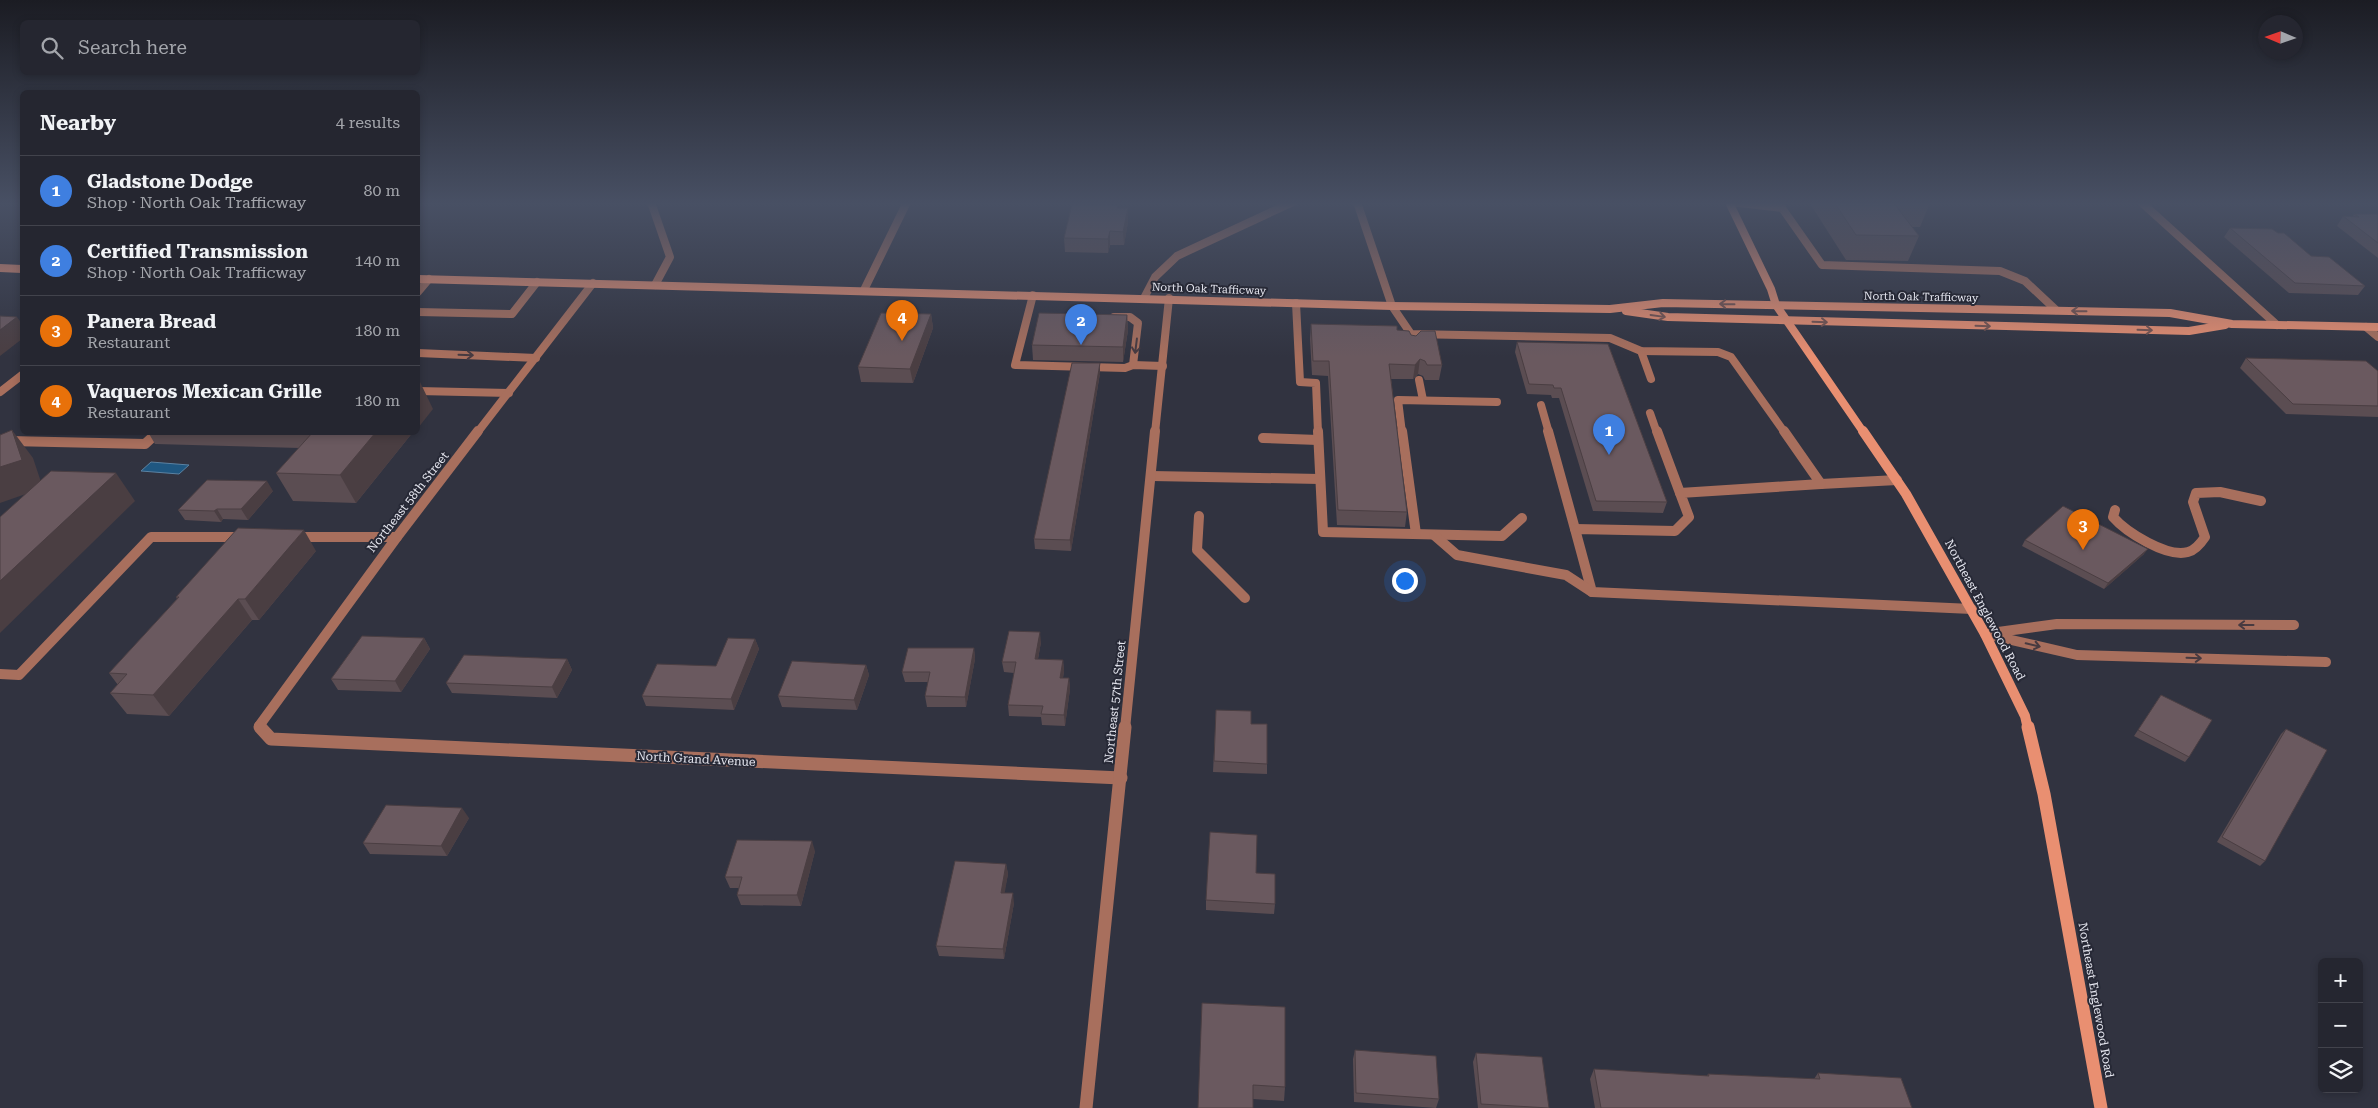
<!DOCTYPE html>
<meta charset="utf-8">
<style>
:root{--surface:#252630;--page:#2d2e38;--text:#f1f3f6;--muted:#a3a5ab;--line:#42434c;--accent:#8c9099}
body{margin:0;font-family:"Roboto Serif",serif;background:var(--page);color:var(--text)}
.controls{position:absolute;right:15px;bottom:15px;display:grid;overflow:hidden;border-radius:8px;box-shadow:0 2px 8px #0003}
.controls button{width:45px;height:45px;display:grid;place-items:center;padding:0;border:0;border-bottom:1px solid var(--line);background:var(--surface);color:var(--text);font:25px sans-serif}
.compass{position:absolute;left:2258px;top:15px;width:45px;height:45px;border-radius:50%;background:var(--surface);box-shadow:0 2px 8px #0003;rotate:272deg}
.you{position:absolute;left:1404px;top:580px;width:18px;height:18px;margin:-12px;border:4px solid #fff;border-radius:50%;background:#1a73e8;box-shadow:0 0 0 8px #1a73e833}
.badge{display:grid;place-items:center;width:32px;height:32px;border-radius:50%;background:var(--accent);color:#fff;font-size:16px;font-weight:700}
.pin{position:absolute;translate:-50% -41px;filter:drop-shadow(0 1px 2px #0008)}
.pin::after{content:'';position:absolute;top:26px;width:18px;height:15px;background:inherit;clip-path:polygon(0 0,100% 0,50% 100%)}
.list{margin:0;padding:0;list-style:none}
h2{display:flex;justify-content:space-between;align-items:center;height:65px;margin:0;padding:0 20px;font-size:21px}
h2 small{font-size:16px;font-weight:400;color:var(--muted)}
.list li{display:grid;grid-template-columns:32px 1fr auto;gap:15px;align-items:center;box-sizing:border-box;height:70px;padding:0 20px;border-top:1px solid var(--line)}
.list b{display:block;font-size:19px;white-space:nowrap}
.list p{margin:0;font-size:16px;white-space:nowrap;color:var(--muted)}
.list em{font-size:16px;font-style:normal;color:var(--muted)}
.icon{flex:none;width:28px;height:28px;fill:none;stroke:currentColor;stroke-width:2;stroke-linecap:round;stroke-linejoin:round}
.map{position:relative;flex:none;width:2378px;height:1108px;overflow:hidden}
.search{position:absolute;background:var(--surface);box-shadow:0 2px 8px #0003;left:20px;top:20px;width:400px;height:55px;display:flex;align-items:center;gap:12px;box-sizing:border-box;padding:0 18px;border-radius:8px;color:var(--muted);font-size:19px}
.panel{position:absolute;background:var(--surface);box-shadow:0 2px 8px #0003;left:20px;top:90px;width:400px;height:345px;border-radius:8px}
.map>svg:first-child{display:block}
</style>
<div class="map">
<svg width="2378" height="1108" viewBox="0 0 2378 1108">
<rect width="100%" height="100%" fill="#313340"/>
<!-- water -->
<polygon fill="#1f5781" stroke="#5b82a2" points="151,462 189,465 179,474 141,471"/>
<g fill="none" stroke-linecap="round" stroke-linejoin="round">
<!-- lane-far1 -->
<g stroke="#a86f5d" stroke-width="8">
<polyline points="1730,202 1782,208 1822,265 2000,271 2025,281 2056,310"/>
<polyline points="418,292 429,279"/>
<polyline points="1033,295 1015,365 1125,368 1133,365 1163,366"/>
<polyline points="1296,303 1300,382 1316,383 1318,433"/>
<polyline points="1392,306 1411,334 1610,338 1641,351 1718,352 1731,357 1785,433"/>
<polyline points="418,312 512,314 537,282"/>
<polyline points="1114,317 1130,317 1138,323 1133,365"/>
<polyline points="2366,327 2378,337"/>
<polyline points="1641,351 1651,379"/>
<polyline points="418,353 536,358"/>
<polyline points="1419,380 1423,400"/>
<polyline points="418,391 509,393"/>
<polyline points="1541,405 1549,433"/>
<polyline points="1650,413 1657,433"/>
<polyline points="1402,433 1398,400 1497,402"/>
</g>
<!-- lane -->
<g stroke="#a86f5d" stroke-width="10">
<polyline points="1318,431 1323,532 1502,536 1522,518"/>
<polyline points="1402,431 1416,534"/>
<polyline points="1548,431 1575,529"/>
<polyline points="1657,431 1680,493"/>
<polyline points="1784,431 1821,484 1897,480"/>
<polyline points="1263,438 1318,440"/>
<polyline points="9,441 145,444 158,432"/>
<polyline points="1152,476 1320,479"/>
<polyline points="1821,484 1680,493 1689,517 1675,531 1575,529 1592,592 1972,609"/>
<path d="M2115 510 2113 517C2126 532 2167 558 2188 552 2196 550 2201 543 2205 537L2193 502 2196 493 2220 492 2261 501"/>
<polyline points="1199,516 1197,550 1245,598"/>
<polyline points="1434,535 1457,555 1566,575 1592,592"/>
<polyline points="295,537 397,537"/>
<polyline points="1991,633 2057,624 2294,625"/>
<polyline points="1985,634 2077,655 2326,662"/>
<polyline points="0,674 19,675 151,537 243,537"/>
</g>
<!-- street-far2 -->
<g stroke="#a86f5d" stroke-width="8">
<polyline points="651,202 670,257 655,285"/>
<polyline points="1357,202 1392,306"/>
<polyline points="2141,202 2277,325"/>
<polyline points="864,290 907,202"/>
<polyline points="1144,298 1155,277 1177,256 1293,202"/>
<polyline points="0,392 22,375"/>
<polyline points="477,433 593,283"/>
<polyline points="1155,433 1169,298"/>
</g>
<!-- street-far1 -->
<g stroke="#a86f5d" stroke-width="10">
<polyline points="261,729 259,726 397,537 478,431"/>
<polyline points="1125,729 1155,431"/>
</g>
<!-- street -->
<g stroke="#a86f5d" stroke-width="13">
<polyline points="260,727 271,739 1121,778"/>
<polyline points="1086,1108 1125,727"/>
</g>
<!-- secondary-far2 -->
<g stroke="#e98f71" stroke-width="8">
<polyline points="1729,202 1771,289 1776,305 1864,433"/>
<polyline points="0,268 22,269"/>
<polyline points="418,279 1392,306 1610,309 1663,303 2170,313 2232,324 2378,327"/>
<polyline points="1626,311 1668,317 2189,331 2225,325"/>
</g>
<!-- secondary-far1 -->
<polyline stroke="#e98f71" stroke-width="10" points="1863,431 1906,494 1985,634 2025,716 2028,729"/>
<!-- secondary -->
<polyline stroke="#e98f71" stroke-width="13" points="2028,727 2044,794 2101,1108"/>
</g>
<!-- wall -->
<g fill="#5b4d52">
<polygon points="1809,202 1930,202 1930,203 1920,227 1912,227 1919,236 1908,261 1846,260"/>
<polygon points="1118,208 1128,222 1124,245 1110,245 1108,253 1065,252 1064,238"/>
<polygon points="2354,214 2378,214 2378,258 2337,226 2343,216 2352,217"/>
<polygon points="2230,228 2278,233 2311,256 2365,286 2358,295 2289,293 2224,237"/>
<polygon points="931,314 933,328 913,383 861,382 858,367"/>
<polygon points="1127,315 1128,330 1123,362 1033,360 1032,345"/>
<polygon points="1311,324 1397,330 1411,335 1442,365 1439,380 1425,380 1423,376 1418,374 1413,379 1391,379 1407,512 1405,527 1337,525 1328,376 1312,375 1310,339"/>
<polygon points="1517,342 1608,344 1667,502 1663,513 1593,511 1559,398 1552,398 1551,395 1527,394 1515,352"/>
<polygon points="2246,358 2378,371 2378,417 2286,414 2240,368"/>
<polygon points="1100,373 1071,551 1035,549 1034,539"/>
<polygon points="148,432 413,432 356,503 293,501 276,473 299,448 155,444"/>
<polygon points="273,491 248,520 223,519 221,522 185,520 178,510"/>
<polygon points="2025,540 2144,554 2104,589 2022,546"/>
<polygon points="316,551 259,620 252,620 169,716 127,714 110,693 118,685 109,673 177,599 176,597"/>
<polygon points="424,638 430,649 401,692 338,690 331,679"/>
<polygon points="755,639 759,649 734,710 646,706 642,696 716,666"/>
<polygon points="1041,642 1038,659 1063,660 1064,671 1063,678 1069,678 1070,689 1065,726 1042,725 1041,717 1009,716 1008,705 1014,673 1004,672 1002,662"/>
<polygon points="974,648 975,659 966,707 927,707 925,696 928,682 905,682 902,672"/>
<polygon points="567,659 572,670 557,698 452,693 446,683"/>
<polygon points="866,665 869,675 857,710 782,707 778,696"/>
<polygon points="2161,695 2189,757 2185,762 2134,736"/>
<polygon points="1216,710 1251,724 1267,764 1267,774 1213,772"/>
<polygon points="2286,729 2265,861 2260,866 2217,842 2281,734"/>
<polygon points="469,818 447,856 370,854 363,843"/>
<polygon points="815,851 801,906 741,905 737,895 739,888 730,888 725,877"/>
<polygon points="1006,864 1008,874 1004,893 1014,903 1004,959 939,956 936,946"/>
<polygon points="1256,873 1275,904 1274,914 1206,910 1206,900"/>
<polygon points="1202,1003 1285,1087 1284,1101 1253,1099"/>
<polygon points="1355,1050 1439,1099 1436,1108 1354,1102 1353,1059"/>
<polygon points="1476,1053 1549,1108 1478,1108 1473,1062"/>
<polygon points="1594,1069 1707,1076 1708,1074 1814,1079 1818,1073 1912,1108 1595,1108 1590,1079"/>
</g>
<!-- shaded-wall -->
<g fill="#4a3e42">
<polygon points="1128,208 1128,222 1124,245 1123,232"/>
<polygon points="1110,231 1110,245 1108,253 1108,239"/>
<polygon points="931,314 933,328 913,383 910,369"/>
<polygon points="1127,315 1128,330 1123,362 1123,347"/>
<polygon points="17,317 22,324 22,339 0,356 0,330"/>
<polygon points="1420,359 1418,374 1413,379 1415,365"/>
<polygon points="1100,363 1100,373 1071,551 1070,540"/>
<polygon points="420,382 433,409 418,428 418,384"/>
<polygon points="12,430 33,458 43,488 0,503 0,467"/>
<polygon points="376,432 413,432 356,503 340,475"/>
<polygon points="116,473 135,501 0,633 0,581"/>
<polygon points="267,481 273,491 248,520 241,509"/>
<polygon points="217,509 223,519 221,522 214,511"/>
<polygon points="304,530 316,551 259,620 245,599"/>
<polygon points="2148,549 2144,554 2104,589 2108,583"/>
<polygon points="238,599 252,620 169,716 153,695"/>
<polygon points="1040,632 1041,642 1036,670 1035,659"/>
<polygon points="424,638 430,649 401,692 395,681"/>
<polygon points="755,639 759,649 734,710 731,699"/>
<polygon points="974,648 975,659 966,707 965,697"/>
<polygon points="567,659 572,670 557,698 552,687"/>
<polygon points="1063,660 1064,671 1061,689 1060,678"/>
<polygon points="866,665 869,675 857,710 854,700"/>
<polygon points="1069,678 1070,689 1065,726 1064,715"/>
<polygon points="462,808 469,818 447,856 441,846"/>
<polygon points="812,841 815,851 801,906 797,895"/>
<polygon points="1006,864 1008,874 1003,903 1001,893"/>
<polygon points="1013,893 1014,903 1004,959 1003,949"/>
</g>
<!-- building -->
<g fill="#6a595f" stroke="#4a3e42">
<polygon points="1834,202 1893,202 1919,236 1856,235"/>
<polygon points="1897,202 1930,202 1930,203"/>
<polygon points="1072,204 1118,205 1117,208 1128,208 1123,232 1110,231 1108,239 1064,238"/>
<polygon points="2354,214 2378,214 2378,243 2343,216 2359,217"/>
<polygon points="2230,228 2272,229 2278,233 2284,233 2311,256 2329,257 2365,286 2295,283"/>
<polygon points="881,313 931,314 910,369 858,367"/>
<polygon points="1039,313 1127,315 1123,347 1032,345"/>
<polygon points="0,316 17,317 0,330"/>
<polygon points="1311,324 1397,326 1397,330 1409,331 1411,335 1416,336 1421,331 1435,331 1442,365 1427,365 1425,361 1420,359 1415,365 1389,364 1407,512 1338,510 1329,361 1313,361"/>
<polygon points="1517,342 1608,344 1667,502 1596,501 1561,388 1554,388 1553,385 1529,384"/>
<polygon points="2246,358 2366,361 2378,371 2378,406 2293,404"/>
<polygon points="1072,363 1100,363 1070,540 1034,539"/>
<polygon points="12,430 22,460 0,467 0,435"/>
<polygon points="313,432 376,432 340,475 276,473"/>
<polygon points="51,471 116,473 0,581 0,517"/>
<polygon points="207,480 267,481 241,509 217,509 214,511 178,510"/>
<polygon points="2063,506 2148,549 2108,583 2025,540"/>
<polygon points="238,528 304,530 245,599 238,599 153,695 110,693 127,674 109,673 179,597 176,597"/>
<polygon points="1009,631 1040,632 1035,659 1063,660 1060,678 1069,678 1064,715 1041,714 1043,706 1008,705 1016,662 1002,662"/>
<polygon points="362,636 424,638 395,681 331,679"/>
<polygon points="728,638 755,639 731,699 642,696 657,664 716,666"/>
<polygon points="908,648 974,648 965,697 925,696 930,672 902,672"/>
<polygon points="464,655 567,659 552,687 446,683"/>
<polygon points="792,661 866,665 854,700 778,696"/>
<polygon points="2161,695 2212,720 2189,757 2138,730"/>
<polygon points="1216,710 1251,711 1251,724 1267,724 1267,764 1214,761"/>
<polygon points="2286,729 2327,750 2265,861 2222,837"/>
<polygon points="386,805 462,808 441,846 363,843"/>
<polygon points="1210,832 1257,835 1256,873 1275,874 1275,904 1206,900"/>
<polygon points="737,840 812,841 797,895 737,895 742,877 725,877"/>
<polygon points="955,861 1006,864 1001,893 1013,893 1003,949 936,946"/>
<polygon points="1202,1003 1285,1007 1285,1087 1253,1085 1253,1108 1198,1108"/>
<polygon points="1355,1050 1436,1056 1439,1099 1356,1093"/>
<polygon points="1476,1053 1542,1057 1549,1108 1481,1104"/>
<polygon points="1594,1069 1709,1076 1708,1074 1820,1079 1818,1073 1901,1078 1912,1108 1601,1108"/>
</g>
<!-- one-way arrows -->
<defs><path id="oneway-shaft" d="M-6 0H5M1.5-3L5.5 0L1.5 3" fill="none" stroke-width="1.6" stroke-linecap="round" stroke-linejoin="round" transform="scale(1.25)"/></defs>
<g stroke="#75524e">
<use href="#oneway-shaft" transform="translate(1727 304) rotate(-179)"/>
<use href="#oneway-shaft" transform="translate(2079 311) rotate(-179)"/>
<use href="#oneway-shaft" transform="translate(1658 316) rotate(8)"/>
<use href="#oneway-shaft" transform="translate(1820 322) rotate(2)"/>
<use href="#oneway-shaft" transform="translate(1983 326) rotate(2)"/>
<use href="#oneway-shaft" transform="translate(2145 330) rotate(2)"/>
</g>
<g stroke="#473a40">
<use href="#oneway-shaft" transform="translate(1136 346) rotate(97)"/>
<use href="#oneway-shaft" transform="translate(466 355) rotate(2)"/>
<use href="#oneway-shaft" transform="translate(2246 625) rotate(-180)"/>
<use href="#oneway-shaft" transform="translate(2033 645) rotate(13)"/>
<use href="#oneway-shaft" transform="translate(2194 658) rotate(2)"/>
</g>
<!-- sky -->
<linearGradient id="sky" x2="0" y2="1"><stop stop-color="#1b1c23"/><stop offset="0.57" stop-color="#485064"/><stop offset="1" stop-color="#485064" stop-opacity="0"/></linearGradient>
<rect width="2378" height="357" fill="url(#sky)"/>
<g text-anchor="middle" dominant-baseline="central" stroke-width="4" stroke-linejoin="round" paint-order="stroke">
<!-- far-street labels -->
<g font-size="11" fill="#e6e7f0" stroke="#272936">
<text transform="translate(1209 289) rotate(2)">North Oak Trafficway</text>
<text transform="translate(1921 297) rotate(1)">North Oak Trafficway</text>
</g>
<!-- street labels -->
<g font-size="12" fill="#e6e7f0" stroke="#272936">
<text transform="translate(408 502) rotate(-52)">Northeast 58th Street</text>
<text transform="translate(1985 610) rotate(62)">Northeast Englewood Road</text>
<text transform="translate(1115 702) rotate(-84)">Northeast 57th Street</text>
<text transform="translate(696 759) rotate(3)">North Grand Avenue</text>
<text transform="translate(2096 1000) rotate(80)">Northeast Englewood Road</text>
</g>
</g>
</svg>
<div class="controls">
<button>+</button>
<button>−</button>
<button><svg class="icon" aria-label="layers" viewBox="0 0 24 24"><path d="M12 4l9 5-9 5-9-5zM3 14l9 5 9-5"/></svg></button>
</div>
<svg class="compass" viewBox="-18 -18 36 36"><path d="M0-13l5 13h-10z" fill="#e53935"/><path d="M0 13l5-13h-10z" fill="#a3a5ab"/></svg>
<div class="you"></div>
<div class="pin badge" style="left:1609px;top:455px;background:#3f7fe0">1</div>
<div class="pin badge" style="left:1081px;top:345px;background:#3f7fe0">2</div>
<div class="pin badge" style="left:2083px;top:550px;background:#e8710a">3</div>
<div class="pin badge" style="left:902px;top:341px;background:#e8710a">4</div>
<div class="search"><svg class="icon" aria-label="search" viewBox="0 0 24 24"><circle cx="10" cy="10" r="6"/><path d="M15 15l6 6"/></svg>Search here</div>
<section class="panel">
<h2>Nearby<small>4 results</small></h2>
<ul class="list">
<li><span class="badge" style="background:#3f7fe0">1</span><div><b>Gladstone Dodge</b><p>Shop · North Oak Trafficway</p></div><em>80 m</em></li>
<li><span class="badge" style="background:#3f7fe0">2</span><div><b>Certified Transmission</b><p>Shop · North Oak Trafficway</p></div><em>140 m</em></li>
<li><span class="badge" style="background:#e8710a">3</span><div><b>Panera Bread</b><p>Restaurant</p></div><em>180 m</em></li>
<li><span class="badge" style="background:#e8710a">4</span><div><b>Vaqueros Mexican Grille</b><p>Restaurant</p></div><em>180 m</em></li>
</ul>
</section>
</div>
